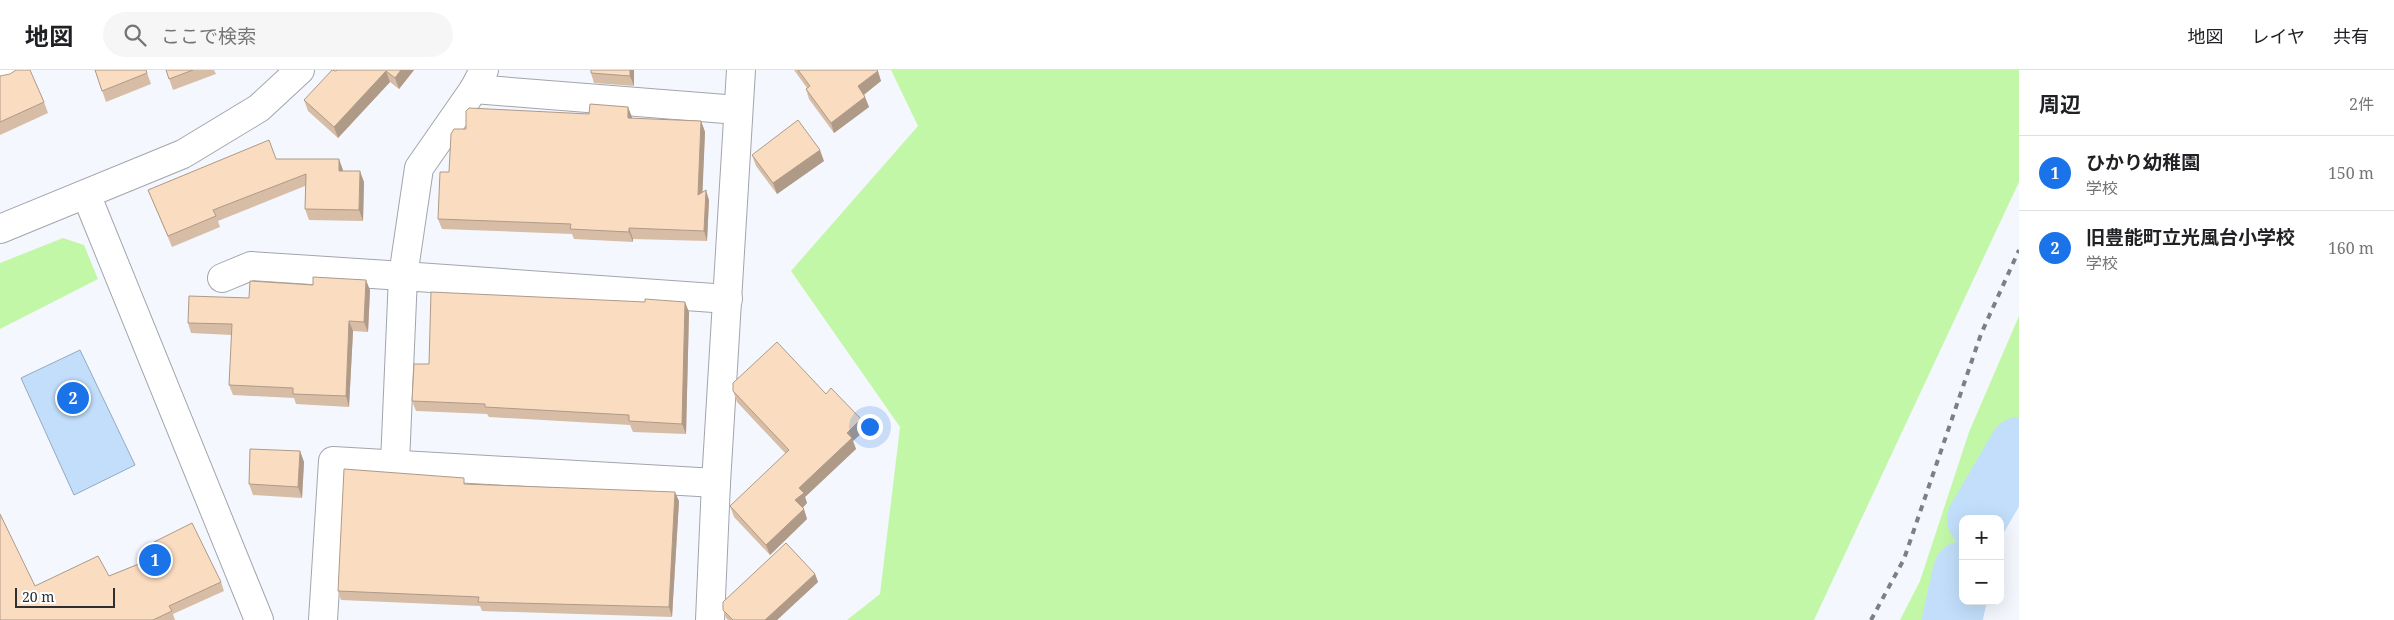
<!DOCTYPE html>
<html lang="ja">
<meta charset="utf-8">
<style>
:root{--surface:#fff;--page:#f6f6f6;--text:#202124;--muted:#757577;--line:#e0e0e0;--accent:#1a73e8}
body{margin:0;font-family:"Noto Serif","Noto Sans JP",serif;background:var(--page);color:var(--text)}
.controls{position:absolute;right:15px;bottom:15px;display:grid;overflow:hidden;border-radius:10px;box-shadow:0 5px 20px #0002}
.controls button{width:45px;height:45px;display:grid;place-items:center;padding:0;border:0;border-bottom:1px solid var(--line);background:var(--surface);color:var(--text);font:25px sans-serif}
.scale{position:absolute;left:15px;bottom:12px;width:100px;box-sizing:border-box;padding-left:5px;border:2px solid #2d2f31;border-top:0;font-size:14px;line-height:18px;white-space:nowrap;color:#2d2f31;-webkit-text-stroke:4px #fff;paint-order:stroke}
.you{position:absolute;left:869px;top:356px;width:18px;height:18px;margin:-12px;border:4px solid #fff;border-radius:50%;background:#1a73e8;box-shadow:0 0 0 8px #1a73e833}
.badge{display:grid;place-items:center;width:32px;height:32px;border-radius:50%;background:var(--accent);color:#fff;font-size:16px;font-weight:700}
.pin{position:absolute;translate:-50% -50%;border:2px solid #fff;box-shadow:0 1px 5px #0006}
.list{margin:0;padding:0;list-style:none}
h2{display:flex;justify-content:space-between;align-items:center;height:65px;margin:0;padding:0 20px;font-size:21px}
h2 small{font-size:16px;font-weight:400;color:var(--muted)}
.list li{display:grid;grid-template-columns:32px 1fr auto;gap:15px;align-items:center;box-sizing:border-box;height:75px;padding:0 20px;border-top:1px solid var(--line)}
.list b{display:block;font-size:19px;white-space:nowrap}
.list p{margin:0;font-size:16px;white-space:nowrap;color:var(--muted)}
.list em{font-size:16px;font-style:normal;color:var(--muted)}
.icon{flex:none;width:28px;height:28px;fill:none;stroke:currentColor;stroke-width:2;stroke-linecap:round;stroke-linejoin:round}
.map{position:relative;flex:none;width:2019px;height:550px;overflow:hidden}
header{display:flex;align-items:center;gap:30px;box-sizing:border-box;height:70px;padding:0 25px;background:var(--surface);border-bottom:1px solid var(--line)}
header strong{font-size:24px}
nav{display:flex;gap:28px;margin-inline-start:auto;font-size:18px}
.search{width:350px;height:45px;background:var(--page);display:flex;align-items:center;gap:12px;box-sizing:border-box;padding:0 18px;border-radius:28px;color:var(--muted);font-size:19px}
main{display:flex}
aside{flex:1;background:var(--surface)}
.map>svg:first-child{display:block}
</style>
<header>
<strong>地図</strong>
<div class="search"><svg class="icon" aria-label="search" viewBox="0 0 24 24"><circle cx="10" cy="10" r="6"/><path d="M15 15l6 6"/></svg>ここで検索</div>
<nav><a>地図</a><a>レイヤ</a><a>共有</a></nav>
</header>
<main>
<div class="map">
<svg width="2019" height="550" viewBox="0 0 2019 550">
<rect width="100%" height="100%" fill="#f4f7fd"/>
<!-- green -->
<g fill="#c2f7a8">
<polygon points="891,0 2019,0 2019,112 1814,550 847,550 880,524 900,357 791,201 918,56"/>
<polygon points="63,168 84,175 98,209 0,259 0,193"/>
<polygon points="2019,246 2019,401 1993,449 1963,449 1963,531 1970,531 1966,544 1967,550 1900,550 1920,511 1969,362"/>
</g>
<!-- water -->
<polygon fill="#c2defa" stroke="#95aabe" points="80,280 135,395 74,425 21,308"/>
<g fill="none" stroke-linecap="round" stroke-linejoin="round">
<!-- river -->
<g stroke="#c2defa" stroke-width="60">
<polyline points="1977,449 2019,377"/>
<polyline points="1952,550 1963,501"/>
</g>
<defs>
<g id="street">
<polyline points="0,3 8,0"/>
<polyline points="474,19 738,40"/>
<polyline points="86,124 259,550"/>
<polyline points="222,208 251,196 403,206 419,98 474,19 484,0"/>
<polyline points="395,393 403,206 728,229"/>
<polyline points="323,550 333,391 716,413 741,0"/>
<polyline points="710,550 716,413"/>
</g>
<polyline id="secondary" points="0,159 183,84 259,38 300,0"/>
</defs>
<!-- street casing -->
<use href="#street" stroke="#a2a5ab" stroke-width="30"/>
<!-- secondary casing -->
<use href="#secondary" stroke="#a2a5ab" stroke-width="30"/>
<!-- street -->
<use href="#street" stroke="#fff" stroke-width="28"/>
<!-- secondary -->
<use href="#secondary" stroke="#fff" stroke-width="28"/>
<!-- rail -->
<polyline stroke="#7d7f83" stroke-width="4" stroke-dasharray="6 6" stroke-linecap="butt" points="1871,550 1904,489 1981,264 2019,180"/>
</g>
<!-- wall -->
<g fill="#d7bda6">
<polygon points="95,0 146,0 151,14 106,32"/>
<polygon points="166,0 214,0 216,4 173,20"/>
<polygon points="337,0 414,0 399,19 390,12 338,68 308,41 304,30"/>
<polygon points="591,0 634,0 634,16 594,13 591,3"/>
<polygon points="794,0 877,0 881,11 864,25 869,37 834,63 809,29 806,19 807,18"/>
<polygon points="0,6 44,32 48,43 0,65"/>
<polygon points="628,37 632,49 701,51 705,62 702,122 709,130 707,171 633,169 633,172 574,169 572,164 442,159 438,149 449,102 466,59 589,44"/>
<polygon points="752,85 824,91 777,124 756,96"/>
<polygon points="276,89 343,100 343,101 364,112 363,151 309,150 305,139 305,116 218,151 220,157 172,177 148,120"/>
<polygon points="370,220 368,262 353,261 349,337 296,334 294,328 233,325 229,315 232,265 191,263 188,253 249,228"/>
<polygon points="689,242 686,364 633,362 630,355 489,347 487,344 416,341 412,331 429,294"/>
<polygon points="733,321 826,324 861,349 865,360 853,371 856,379 805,427 807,433 803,438 807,449 770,485 734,447 730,436 786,384 737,332"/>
<polygon points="300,381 304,392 302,428 253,425 249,414"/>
<polygon points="466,414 679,431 672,547 482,541 480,536 341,530 338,521"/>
<polygon points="154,472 221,512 224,521 173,544 175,550 0,550 35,516 109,506 160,486"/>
<polygon points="815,504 818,512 777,550 728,550 726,548 723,540"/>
</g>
<!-- shaded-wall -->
<g fill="#af9a87">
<polygon points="401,0 414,0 399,19 395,8"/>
<polygon points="630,0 634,0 634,16 630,6"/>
<polygon points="386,1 390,12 338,68 334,57"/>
<polygon points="878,1 881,11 862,26 858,16"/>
<polygon points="865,27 869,37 834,63 831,53"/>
<polygon points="628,37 632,47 632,59 628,48"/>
<polygon points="701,51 705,62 702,135 698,125"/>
<polygon points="820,80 824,91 777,124 773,113"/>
<polygon points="339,89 343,100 343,112 339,101"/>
<polygon points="360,101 364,112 363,151 359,140"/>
<polygon points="706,120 709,130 707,171 704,161"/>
<polygon points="629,158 633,169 633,172 629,162"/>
<polygon points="366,210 370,220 368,262 364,252"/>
<polygon points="685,232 689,242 686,364 682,354"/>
<polygon points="349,251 353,261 349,337 346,326"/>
<polygon points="861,349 865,360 853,371 856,379 805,427 807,433 799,441 795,430 799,418 847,363"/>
<polygon points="300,381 304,392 302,428 298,417"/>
<polygon points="675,422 679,431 672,547 669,537"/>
<polygon points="804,439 807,449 770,485 766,475"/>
<polygon points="815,504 818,512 777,550 765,550"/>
</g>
<!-- building -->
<g fill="#fadcc1" stroke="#af9a87">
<polygon points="16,0 30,0 44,32 0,52 0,6 10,4"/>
<polygon points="95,0 146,0 147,3 102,21"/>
<polygon points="166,0 193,0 169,9"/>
<polygon points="332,0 336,1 337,0 401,0 395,8 386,1 334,57 304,30"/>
<polygon points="591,0 630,0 630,6 591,3"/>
<polygon points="798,0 877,0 878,1 858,16 865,27 831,53 806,19 810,16"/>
<polygon points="590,34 628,37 628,48 701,51 698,125 706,120 704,161 629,158 629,162 570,159 571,154 438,149 440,102 449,102 451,64 454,59 466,59 466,41 469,38 589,44"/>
<polygon points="798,50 820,80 773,113 752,85"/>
<polygon points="269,70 276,89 339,89 339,101 360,101 359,140 305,139 306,104 213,140 216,146 168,166 148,120"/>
<polygon points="313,207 366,210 364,252 349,251 346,326 293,324 293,318 229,315 232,254 188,253 189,226 249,228 250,211 313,215"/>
<polygon points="431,222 645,232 645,229 685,232 682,354 629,351 629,345 485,337 485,334 412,331 414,294 429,294"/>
<polygon points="777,272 826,324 831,318 861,349 847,363 852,368 799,418 804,423 795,430 804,439 766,475 730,436 789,380 733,321 733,313"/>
<polygon points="250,379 300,381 298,417 249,414"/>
<polygon points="344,399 464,408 464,414 675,422 669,537 478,532 479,527 338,521"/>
<polygon points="0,444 35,516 98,486 109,506 161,485 154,472 192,453 221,512 169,536 172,541 153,550 0,550"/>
<polygon points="786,473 815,504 765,550 733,550 723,540 723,532"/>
</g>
</svg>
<div class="controls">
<button>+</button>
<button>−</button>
</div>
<div class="scale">20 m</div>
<div class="you"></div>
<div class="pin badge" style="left:155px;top:490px">1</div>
<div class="pin badge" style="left:73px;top:328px">2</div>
</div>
<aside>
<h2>周辺<small>2件</small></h2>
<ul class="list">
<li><span class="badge">1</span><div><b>ひかり幼稚園</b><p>学校</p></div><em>150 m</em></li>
<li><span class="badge">2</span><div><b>旧豊能町立光風台小学校</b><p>学校</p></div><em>160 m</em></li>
</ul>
</aside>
</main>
